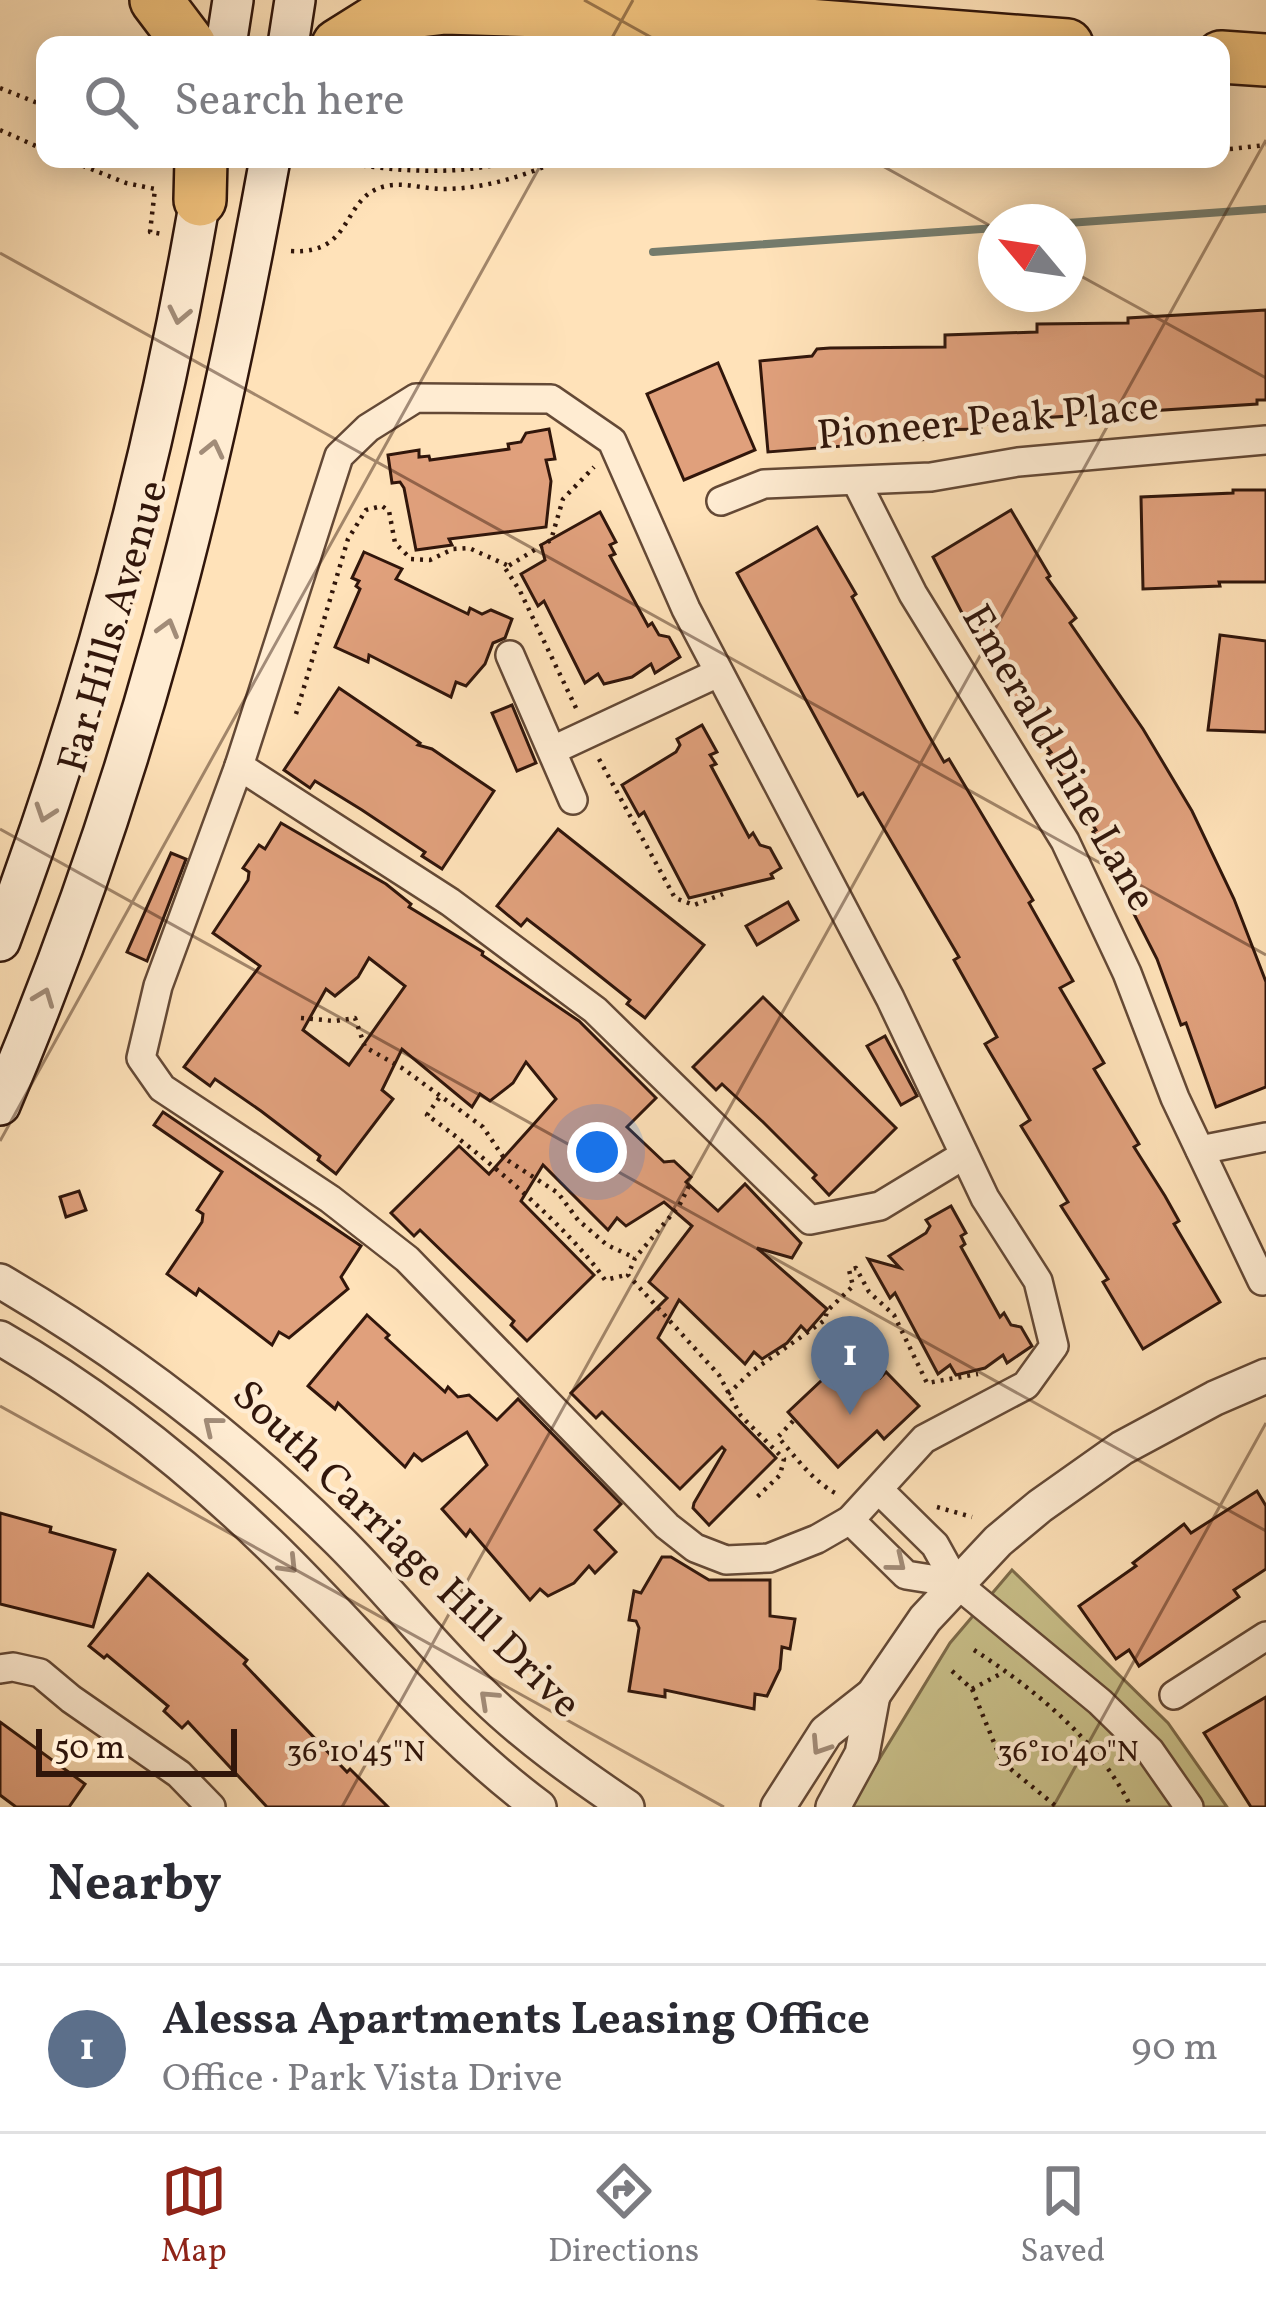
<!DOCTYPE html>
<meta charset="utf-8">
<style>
:root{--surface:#fff;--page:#f2f2f3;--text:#2b2b33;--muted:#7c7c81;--line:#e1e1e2;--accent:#8f2418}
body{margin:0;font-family:Vollkorn,serif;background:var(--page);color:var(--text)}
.compass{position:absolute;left:978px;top:204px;width:108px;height:108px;border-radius:50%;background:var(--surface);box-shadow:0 6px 30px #0003;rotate:299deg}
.scale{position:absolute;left:36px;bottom:30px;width:201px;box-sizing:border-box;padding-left:12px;border:6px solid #31160b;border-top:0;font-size:33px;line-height:42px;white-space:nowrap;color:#31160b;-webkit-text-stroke:9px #ffecd2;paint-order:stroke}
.you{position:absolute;left:597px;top:1152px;width:42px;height:42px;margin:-30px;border:9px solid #fff;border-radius:50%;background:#1a73e8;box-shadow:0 0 0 18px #1a73e833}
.badge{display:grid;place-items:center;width:78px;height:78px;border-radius:50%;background:var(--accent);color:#fff;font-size:39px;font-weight:700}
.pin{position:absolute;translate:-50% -99px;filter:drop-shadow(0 3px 6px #0008)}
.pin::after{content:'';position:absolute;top:63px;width:42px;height:36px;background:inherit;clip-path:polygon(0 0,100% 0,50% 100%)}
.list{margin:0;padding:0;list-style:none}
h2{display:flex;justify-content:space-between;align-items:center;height:156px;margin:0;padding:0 48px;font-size:51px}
h2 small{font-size:39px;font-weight:400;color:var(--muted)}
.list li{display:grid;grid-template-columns:78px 1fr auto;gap:36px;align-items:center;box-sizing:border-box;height:168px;padding:0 48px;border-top:3px solid var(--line)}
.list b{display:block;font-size:45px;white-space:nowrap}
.list p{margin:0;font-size:39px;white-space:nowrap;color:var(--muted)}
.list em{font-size:39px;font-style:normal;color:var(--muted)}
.icon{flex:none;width:66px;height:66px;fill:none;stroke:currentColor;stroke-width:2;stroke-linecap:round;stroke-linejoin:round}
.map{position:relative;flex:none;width:1266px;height:1807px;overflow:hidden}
.search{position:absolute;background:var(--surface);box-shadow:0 6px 30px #0003;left:36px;right:36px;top:36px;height:132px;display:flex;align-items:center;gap:30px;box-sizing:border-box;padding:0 42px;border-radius:24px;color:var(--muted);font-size:45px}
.sheet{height:324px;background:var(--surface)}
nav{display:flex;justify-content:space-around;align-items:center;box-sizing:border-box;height:168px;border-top:3px solid var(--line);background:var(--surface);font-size:33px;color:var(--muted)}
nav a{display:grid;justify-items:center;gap:6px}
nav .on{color:var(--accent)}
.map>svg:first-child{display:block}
</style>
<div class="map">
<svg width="1266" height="1807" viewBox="0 0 1266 1807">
<rect width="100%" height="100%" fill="#ffe2b9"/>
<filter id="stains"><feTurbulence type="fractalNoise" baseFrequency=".00167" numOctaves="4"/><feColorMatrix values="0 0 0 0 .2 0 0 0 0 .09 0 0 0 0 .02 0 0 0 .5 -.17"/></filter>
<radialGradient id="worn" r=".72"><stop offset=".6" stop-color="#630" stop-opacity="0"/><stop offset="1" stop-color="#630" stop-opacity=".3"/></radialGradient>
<!-- green -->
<polygon fill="#c9c08a" stroke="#7d6b4a" stroke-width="3" points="1012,1570 1168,1723 1227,1807 850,1807 950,1643"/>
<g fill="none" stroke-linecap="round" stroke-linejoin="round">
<!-- stream -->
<g stroke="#747b6c" stroke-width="8">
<polyline points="1068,223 1266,209"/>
<polyline points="653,252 996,228"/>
</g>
</g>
<!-- building -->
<g fill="#e0a07c" stroke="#31160b" stroke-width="3" fill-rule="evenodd">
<polygon points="1266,310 1266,400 1257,400 1257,404 1024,419 1024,423 981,424 981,429 932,430 933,439 768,452 760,361 812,356 817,349 830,348 945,347 945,335 1037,332 1037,324 1128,323 1128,318"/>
<polygon points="718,363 755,450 684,480 647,394"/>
<polygon points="549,429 555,459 546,460 551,481 546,527 449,539 452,545 416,550 404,488 400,482 392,483 388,455 419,450 419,457 429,456 430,460 509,449 508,444 521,442 526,433"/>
<polygon points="1233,490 1266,490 1266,582 1219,582 1220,586 1143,589 1141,497 1233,493"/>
<polygon points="1011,510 1050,576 1047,578 1076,618 1070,623 1143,729 1192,811 1234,899 1266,982 1266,1087 1216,1107 1186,1023 1181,1025 1157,959 1133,912 1136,910 1093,832 1096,830 1048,754 1051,752 999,680 1003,677 978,644 933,557"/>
<polygon points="600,512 616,542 610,545 615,554 610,556 648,626 652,623 659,635 669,637 680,657 655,673 651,664 632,677 604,684 598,674 585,683 544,601 538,606 521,574 545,560 541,545"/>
<polygon points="817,527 856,594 852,597 925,729 944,762 949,759 1033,900 1029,903 1073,981 1060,988 1104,1063 1094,1069 1139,1144 1134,1147 1165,1196 1179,1221 1174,1224 1220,1302 1143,1349 1103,1282 1108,1279 1061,1206 1068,1202 1021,1126 1030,1120 985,1044 997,1037 954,960 959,957 863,793 858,796 737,573"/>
<polygon points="364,552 402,569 396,579 468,614 470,608 482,614 491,610 512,619 505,638 493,643 485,664 466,686 456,682 451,697 369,655 368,662 335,647 360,589 356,586 359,581 352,578"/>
<polygon points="1220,635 1266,641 1266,732 1208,730"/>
<polygon points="339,688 420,743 418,745 432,749 494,791 442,869 422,856 425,852 362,810 315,781 310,788 284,770"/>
<polygon points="512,705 536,763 517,771 492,713"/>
<polygon points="702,725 717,752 710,755 716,764 711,766 749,837 753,833 760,845 770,848 781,868 771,874 773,878 689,898 644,812 639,816 622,785 676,752 680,745 677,739"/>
<path d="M281 823 386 884 411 904 409 907 483 952 482 955 579 1021 656 1098 627 1127 664 1162 674 1161 691 1177 686 1182 718 1211 745 1184 801 1243 792 1258 757 1248 827 1309 807 1332 801 1326 787 1343 762 1359 754 1352 745 1364 679 1300 658 1338 776 1458 709 1525 693 1508 694 1503 725 1450 722 1447 680 1489 602 1412 596 1418 571 1393 667 1298 649 1282 692 1226 664 1202 626 1226 617 1218 608 1230 543 1165 521 1201 594 1275 527 1341 511 1325 514 1321 420 1230 414 1236 391 1213 459 1146 489 1174 533 1125 556 1099 526 1062 513 1083 490 1101 480 1094 472 1107 402 1049 382 1090 393 1099 336 1174 318 1160 320 1156 261 1111 215 1079 210 1086 184 1067 260 966 213 933 248 880 249 872 243 868 259 845 265 849ZM369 958 405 986 349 1065 303 1030 326 989 335 996 358 977Z"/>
<polygon points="558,829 704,945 645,1018 627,1004 630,1000 571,953 527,919 521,926 497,906"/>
<polygon points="171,853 186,859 147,961 127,952"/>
<polygon points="788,902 798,920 757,945 746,926"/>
<polygon points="763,997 896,1128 829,1195 813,1178 816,1175 763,1122 722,1084 716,1090 693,1067"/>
<polygon points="885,1036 917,1096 901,1105 867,1046"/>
<polygon points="163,1112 361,1246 341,1277 348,1289 289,1338 279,1332 272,1345 199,1289 196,1295 167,1274 202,1222 203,1214 197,1210 222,1172 154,1125"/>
<polygon points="79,1191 86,1210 66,1217 60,1197"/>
<polygon points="951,1206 966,1233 961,1236 965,1244 961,1247 1000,1317 1004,1313 1011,1325 1021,1327 1032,1346 1007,1363 1003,1355 985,1368 956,1375 950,1365 938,1374 895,1293 890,1298 868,1259 900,1268 889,1256 926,1233 930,1226 926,1220"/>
<polygon points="367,1315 389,1335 386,1338 445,1392 448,1387 458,1397 469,1395 497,1420 518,1399 621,1504 595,1530 616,1552 595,1573 589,1566 574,1583 548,1596 540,1589 530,1600 470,1530 466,1536 442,1509 487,1465 467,1432 422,1461 414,1454 405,1467 338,1403 335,1409 308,1386"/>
<polygon points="854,1350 880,1378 886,1372 919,1406 884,1439 877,1431 838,1467 788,1412"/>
<polygon points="1257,1491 1266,1506 1266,1569 1234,1590 1239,1597 1139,1666 1129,1650 1116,1659 1079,1606 1136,1566 1133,1563 1184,1524 1191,1533"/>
<polygon points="0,1513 51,1527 50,1532 115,1550 93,1627 0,1604"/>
<polygon points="662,1557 671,1557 709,1580 770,1580 770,1616 795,1619 790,1649 782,1647 780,1669 767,1696 755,1694 754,1709 665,1690 665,1697 629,1691 639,1628 636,1621 629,1620 634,1591 641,1593"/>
<polygon points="148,1574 247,1660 244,1664 347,1772 350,1769 388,1807 267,1807 188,1722 182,1728 164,1711 168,1706 107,1655 104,1658 89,1646"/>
<polygon points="1266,1697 1266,1807 1251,1807 1204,1733"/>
<polygon points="0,1722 85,1784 69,1807 16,1807 0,1795"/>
</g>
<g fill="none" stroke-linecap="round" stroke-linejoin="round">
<defs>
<g id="minor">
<polygon points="416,398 551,399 612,441 686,609 890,998 985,1198 1038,1281 1054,1346 1026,1385 924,1439 850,1520 817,1539 769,1558 726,1560 695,1548 667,1526 407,1259 330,1199 162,1088 141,1058 158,986 239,766 339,456 368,428"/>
<polyline points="856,481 913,594 1065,841 1127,973 1175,1098 1262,1281"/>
<polyline points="721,501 764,484 931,477 1018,462 1266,440"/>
<polyline points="510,655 573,800"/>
<polyline points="553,750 718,673"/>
<polyline points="239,766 450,902 595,1010 810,1220 880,1206 964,1155"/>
<polyline points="1200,1150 1266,1137"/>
<polyline points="880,1491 935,1545 956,1583 1100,1702 1150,1751 1189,1807"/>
<polyline points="850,1520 906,1575 956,1583"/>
<polyline points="0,1669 13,1667 40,1673 71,1699 179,1774 211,1807"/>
<polyline points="1174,1695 1266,1636"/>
</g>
<g id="tertiary">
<path d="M0 1281C122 1352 232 1436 333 1535 386 1586 430 1645 483 1695 527 1738 577 1773 627 1807"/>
<path d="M0 1338C98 1394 188 1466 269 1544 360 1632 437 1731 539 1807"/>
<polyline points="778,1807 826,1732 873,1695 925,1619 998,1541 1040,1506 1122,1448 1215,1398 1266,1376"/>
<polyline points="833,1807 862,1754 873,1695"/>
</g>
<g id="secondary">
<polyline points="226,45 233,0"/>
<polyline points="288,45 295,0"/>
<path d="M0 941C93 694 161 436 204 176"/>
<path d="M0 1105C133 794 210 491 270 159"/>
</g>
<g id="motorway">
<polyline points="156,0 190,45"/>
<polyline points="338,45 386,15 445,8 678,15 1067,45"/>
<polyline points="1221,57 1266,60"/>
<polyline points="200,200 201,159"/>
</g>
</defs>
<!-- minor casing -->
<use href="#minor" stroke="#644936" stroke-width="32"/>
<!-- tertiary casing -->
<use href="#tertiary" stroke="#644936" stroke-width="38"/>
<!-- secondary casing -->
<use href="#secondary" stroke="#31160b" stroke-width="44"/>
<!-- motorway casing -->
<use href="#motorway" stroke="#31160b" stroke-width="56"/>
<!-- path -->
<g stroke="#31160b" stroke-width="4.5" stroke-dasharray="3 6" stroke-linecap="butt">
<polyline points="0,88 45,106"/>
<polyline points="0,130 45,150"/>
<polyline points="1221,150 1266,145"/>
<polyline points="66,159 126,183 155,189 150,232 162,234"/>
<path d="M318 159C388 170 451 179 520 159"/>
<path d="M291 251C356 255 340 196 386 186 404 182 424 189 443 189 484 189 525 176 562 159"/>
<polyline points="576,708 520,591 505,568 551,540 563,499 594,467"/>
<polyline points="296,714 348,539 366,510 382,506 389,511 395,543 411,559 430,560 453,549 469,548 509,566"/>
<polyline points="599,759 675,898 694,905 723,894"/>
<polyline points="301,1018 335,1021 355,1018 365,1047 402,1068 483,1127 504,1158 558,1193 578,1220 607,1245 635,1258"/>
<path d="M439 1098 427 1115C479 1152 570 1228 605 1280L626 1275"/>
<polyline points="689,1186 679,1206 635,1258 628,1275 719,1375 741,1416 784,1459 780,1475 754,1500"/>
<polyline points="728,1394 751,1372 825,1320 827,1311 853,1286 849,1270 856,1268 869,1292 894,1315 927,1383 978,1374"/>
<path d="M793 1421 778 1437C794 1455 812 1481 837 1494"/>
<polyline points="937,1507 972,1517"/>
<path d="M974 1650C1033 1688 1100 1742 1131 1807"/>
<polyline points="952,1671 972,1689 1002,1762 1057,1807"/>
<polyline points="972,1689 1004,1672"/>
</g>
<!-- minor -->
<use href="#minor" stroke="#ffecd2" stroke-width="27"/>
<!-- tertiary -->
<use href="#tertiary" stroke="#ffecd2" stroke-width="33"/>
<!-- secondary -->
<use href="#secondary" stroke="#ffecd2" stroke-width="39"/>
<!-- motorway -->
<use href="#motorway" stroke="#f0c17c" stroke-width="51"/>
</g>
<!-- one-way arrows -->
<defs><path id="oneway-chevron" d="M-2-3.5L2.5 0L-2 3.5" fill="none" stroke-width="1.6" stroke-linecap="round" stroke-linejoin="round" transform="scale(3)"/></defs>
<g stroke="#a28c78">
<use href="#oneway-chevron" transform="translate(179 315) rotate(102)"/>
<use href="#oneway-chevron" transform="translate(213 449) rotate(-77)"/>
<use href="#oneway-chevron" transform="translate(168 628) rotate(-74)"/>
<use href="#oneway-chevron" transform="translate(45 813) rotate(109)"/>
<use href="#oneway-chevron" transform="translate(44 997) rotate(-69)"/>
<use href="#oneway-chevron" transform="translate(212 1425) rotate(-141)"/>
<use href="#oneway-chevron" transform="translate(897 1563) rotate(39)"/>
<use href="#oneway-chevron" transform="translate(289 1565) rotate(46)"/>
<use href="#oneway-chevron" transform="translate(488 1699) rotate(-137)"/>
<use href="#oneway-chevron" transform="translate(820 1746) rotate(123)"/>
</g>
<!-- ticks -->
<path fill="none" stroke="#31160b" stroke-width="3" stroke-opacity="0.45" d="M584 0 665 45M608 45 633 0M870 159 996 229M0 253 1266 955M1068 269 1266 378M0 829 1266 1531M0 1141 544 159M0 1406 724 1807M342 1807 1266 140M1053 1807 1266 1423"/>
<g text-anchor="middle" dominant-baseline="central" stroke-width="9" stroke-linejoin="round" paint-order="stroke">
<!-- street labels -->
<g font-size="42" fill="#31160b" stroke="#ffecd2">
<text transform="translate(988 423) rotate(-5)">Pioneer Peak Place</text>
<text transform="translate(115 627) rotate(-74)">Far Hills Avenue</text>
<text transform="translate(1057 759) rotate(60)">Emerald Pine Lane</text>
<text transform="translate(405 1551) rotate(44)">South Carriage Hill Drive</text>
</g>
</g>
<g font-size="30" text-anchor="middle" fill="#31160b" stroke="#ffecd2" stroke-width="9" stroke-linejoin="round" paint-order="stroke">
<text x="356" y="1761">36°10'45"N</text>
<text x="1068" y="1761">36°10'40"N</text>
</g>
<rect width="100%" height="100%" filter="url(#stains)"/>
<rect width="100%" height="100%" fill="url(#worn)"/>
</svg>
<svg class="compass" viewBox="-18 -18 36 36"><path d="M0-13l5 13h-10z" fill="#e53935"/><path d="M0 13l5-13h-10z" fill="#7c7c81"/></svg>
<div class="scale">50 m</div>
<div class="you"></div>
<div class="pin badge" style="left:850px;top:1415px;background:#5c6f8a">1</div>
<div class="search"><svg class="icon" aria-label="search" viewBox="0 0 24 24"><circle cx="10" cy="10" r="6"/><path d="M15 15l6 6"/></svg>Search here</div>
</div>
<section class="sheet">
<h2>Nearby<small></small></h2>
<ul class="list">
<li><span class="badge" style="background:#5c6f8a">1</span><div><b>Alessa Apartments Leasing Office</b><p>Office · Park Vista Drive</p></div><em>90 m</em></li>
</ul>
</section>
<nav>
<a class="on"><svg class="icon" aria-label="map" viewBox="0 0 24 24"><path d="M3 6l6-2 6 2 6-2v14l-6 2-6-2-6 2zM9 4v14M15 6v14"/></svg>Map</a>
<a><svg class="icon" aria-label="directions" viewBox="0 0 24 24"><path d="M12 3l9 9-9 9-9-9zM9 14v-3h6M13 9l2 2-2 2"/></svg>Directions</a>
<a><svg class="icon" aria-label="saved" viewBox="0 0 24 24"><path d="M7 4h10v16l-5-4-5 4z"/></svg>Saved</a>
</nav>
